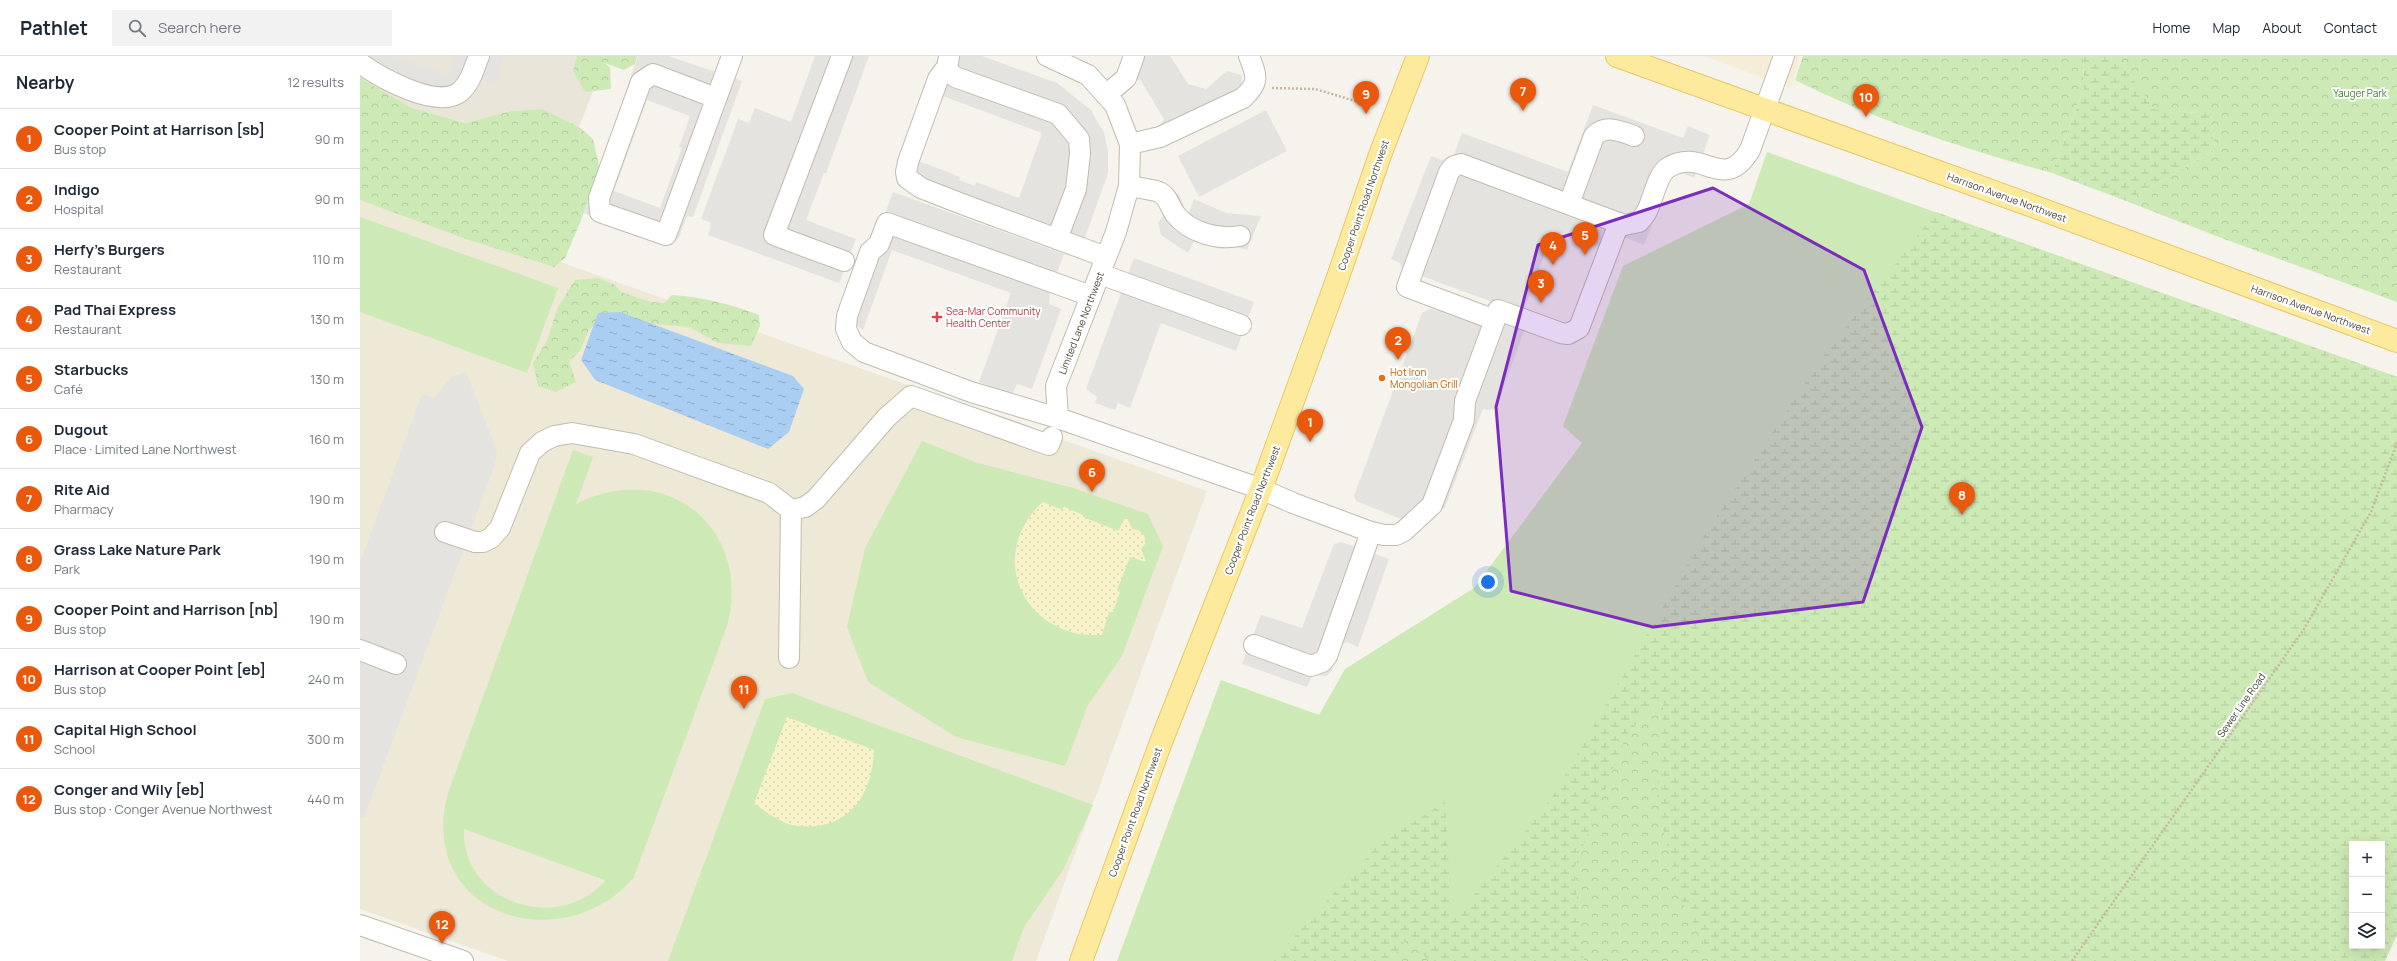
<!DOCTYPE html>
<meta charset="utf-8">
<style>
:root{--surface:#fff;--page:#f2f2f3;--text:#1f2937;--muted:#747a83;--line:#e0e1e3;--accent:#ea580c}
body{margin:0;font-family:Manrope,sans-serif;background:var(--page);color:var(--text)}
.controls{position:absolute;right:12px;bottom:12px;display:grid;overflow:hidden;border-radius:0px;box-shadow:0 4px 16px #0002}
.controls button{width:36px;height:36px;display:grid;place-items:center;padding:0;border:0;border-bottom:1px solid var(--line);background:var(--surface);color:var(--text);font:20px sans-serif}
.you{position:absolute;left:1128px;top:526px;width:14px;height:14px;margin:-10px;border:3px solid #fff;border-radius:50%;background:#1a73e8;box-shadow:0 0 0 6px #1a73e833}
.badge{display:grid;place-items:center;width:26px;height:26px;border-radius:50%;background:var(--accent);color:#fff;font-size:13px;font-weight:700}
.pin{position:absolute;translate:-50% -33px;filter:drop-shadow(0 1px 2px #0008)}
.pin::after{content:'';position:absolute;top:21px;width:14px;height:12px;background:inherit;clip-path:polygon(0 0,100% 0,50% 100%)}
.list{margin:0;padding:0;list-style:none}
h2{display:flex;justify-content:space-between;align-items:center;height:52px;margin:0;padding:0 16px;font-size:17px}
h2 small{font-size:13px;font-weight:400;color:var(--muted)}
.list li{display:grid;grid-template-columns:26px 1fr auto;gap:12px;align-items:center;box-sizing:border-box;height:60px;padding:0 16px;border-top:1px solid var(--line)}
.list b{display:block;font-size:15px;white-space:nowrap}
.list p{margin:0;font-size:13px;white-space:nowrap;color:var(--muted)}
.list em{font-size:13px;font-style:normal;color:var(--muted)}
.icon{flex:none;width:22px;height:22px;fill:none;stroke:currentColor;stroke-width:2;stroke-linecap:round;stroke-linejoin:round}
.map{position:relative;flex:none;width:2037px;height:905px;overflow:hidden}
header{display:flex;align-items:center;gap:24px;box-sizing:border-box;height:56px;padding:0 20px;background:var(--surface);border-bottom:1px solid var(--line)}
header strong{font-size:19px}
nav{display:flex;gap:22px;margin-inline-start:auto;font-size:14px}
.search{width:280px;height:36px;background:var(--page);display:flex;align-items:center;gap:10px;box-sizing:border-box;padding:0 14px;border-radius:0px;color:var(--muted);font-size:15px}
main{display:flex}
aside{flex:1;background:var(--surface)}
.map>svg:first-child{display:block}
</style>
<header>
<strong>Pathlet</strong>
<div class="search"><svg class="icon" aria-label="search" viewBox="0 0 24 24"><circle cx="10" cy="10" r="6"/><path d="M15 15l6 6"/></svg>Search here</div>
<nav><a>Home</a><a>Map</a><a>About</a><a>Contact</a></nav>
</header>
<main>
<aside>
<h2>Nearby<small>12 results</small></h2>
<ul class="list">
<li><span class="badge">1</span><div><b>Cooper Point at Harrison [sb]</b><p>Bus stop</p></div><em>90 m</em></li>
<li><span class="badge">2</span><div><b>Indigo</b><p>Hospital</p></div><em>90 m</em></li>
<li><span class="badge">3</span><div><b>Herfy's Burgers</b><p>Restaurant</p></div><em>110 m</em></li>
<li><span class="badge">4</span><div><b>Pad Thai Express</b><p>Restaurant</p></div><em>130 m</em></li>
<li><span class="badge">5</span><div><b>Starbucks</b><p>Café</p></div><em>130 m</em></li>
<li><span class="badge">6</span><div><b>Dugout</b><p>Place · Limited Lane Northwest</p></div><em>160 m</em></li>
<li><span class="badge">7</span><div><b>Rite Aid</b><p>Pharmacy</p></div><em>190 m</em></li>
<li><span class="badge">8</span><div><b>Grass Lake Nature Park</b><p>Park</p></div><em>190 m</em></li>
<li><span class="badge">9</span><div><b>Cooper Point and Harrison [nb]</b><p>Bus stop</p></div><em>190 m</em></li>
<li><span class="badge">10</span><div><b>Harrison at Cooper Point [eb]</b><p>Bus stop</p></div><em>240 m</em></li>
<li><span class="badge">11</span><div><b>Capital High School</b><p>School</p></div><em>300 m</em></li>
<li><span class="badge">12</span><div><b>Conger and Wily [eb]</b><p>Bus stop · Conger Avenue Northwest</p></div><em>440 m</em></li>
</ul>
</aside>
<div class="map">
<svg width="2037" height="905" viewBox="0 0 2037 905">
<defs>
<pattern id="forest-crowns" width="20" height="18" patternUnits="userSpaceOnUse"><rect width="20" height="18" fill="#cde9b5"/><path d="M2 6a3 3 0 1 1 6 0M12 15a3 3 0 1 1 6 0" fill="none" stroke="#b2c99c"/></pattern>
<pattern id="wetland-marsh" width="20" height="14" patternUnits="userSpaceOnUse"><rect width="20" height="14" fill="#cde9b5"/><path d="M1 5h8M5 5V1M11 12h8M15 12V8" fill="none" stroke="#b2c99c"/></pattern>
<pattern id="sand-dots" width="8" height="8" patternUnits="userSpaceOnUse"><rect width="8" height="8" fill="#f8f2c9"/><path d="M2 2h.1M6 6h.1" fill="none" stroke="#d6d1ad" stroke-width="1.8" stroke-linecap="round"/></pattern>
<pattern id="water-ripples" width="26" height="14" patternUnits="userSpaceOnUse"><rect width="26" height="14" fill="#a9cef1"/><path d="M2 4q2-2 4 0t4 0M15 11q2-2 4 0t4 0" fill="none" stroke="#8ca9c4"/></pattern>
</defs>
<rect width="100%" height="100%" fill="#f5f3eb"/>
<!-- residential -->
<polygon fill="#e9e6d9" points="0,0 247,0 219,71 183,53 151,55 105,67 52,52 0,22"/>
<!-- commercial -->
<polygon fill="#f6ecd7" points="1344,0 1440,0 1431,32"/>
<!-- education -->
<polygon fill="#eee9d6" points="0,135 847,435 676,905 148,905 0,853"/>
<!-- green -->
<g fill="#cde9b5" fill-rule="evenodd">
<polygon points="1407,96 2037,321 1918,905 757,905 861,624 959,659 985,613 1114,532 1222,387 1203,370 1263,210 1389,148"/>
<polygon points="0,161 198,232 167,317 0,256"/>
<path d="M562 385 615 406 713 432 788 458 803 490 762 600 728 649 705 710 596 681 508 626 487 571 505 492ZM683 446 702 454 704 451 723 459 722 461 759 475 766 460 772 473 779 474 785 482 781 493 786 505 770 501 757 534 753 556H749L725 579C657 567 629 495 683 446Z"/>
<path d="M213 394 233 401 216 448C306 402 393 472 367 570L274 821C203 905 55 859 88 737ZM104 773 245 824V825C198 878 101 847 104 773Z"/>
<polygon points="432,637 733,749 703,814 664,871 652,905 308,905 405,643"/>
</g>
<!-- forest -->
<g fill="url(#forest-crowns)">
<polygon points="217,0 277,0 275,8 264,14 245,7 250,12 251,33 225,36 213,15"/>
<path d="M1443 0H1723L1724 32 1692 117C1605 93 1517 65 1435 24Z"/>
<polygon points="1757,0 2037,0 2037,246 1864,183 1766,145 1855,94 1851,58 1793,53"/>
<polygon points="0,22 52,52 105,67 151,55 183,53 219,71 233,83 239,110 222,162 205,202 194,211 106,183 0,144"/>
<path d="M238 222 255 229 261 236 291 246 304 247 312 239C343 241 370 248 399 259L400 270 391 290 358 287 329 271 295 268 267 273 248 263 229 273 220 295 209 305 216 326 196 336 178 330 173 307 187 285 197 253 215 224Z"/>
<polygon points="1305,636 1297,747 1319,839 1353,905 1224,905 1214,813 1266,680"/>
<polygon points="1048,881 1069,905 1031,905"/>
</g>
<!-- wetland -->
<g fill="url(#wetland-marsh)" fill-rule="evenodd">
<polygon points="1723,0 1757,0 1794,53 1851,58 1855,94 1766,145 1692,117 1724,32"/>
<path d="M1576 156 2037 321V879L2025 905H1353L1319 839 1297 747 1304 637 1266 680 1214 813 1224 905H1069L1048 881 1031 905H912L1019 788 1085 746 1092 866 1191 743 1344 480 1460 304ZM1992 788H2022V890H1992Z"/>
</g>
<!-- sand -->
<g fill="url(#sand-dots)">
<path d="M683 446 702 454 704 451 723 459V461L758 475 766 460 772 473 784 478 785 488 781 493 786 506 770 501 757 534 760 536 753 556H749L742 579C730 579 719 579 708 575 649 555 638 487 683 446Z"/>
<path d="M427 661 514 694C512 741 488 775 437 770 421 768 406 756 394 747Z"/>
</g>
<!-- parking -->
<g fill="#e4e3df" fill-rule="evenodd">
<polygon points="0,0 31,0 88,19 95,0 145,0 135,27 123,24 113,37 95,46 64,49 42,43 0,21"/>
<path d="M278 0H308L382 25 333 161 327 160 319 181 312 189 224 157ZM287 44 330 60 319 91 322 92 300 152 254 135Z"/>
<polygon points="455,0 509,0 466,117 464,117 446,164 496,183 479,227 348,179 351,170 350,166 341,163 378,63 389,67 395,52 431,66"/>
<path d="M578 0H622L697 27 731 54 744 77 748 95V117L720 196 539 118ZM583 40 682 77 659 142 616 126 615 130 599 124 600 121 559 105Z"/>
<polygon points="762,0 810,0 828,28 846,33 867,15 882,19 880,49 798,72 804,63 780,23 770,29"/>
<polygon points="1233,49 1323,82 1328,70 1350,79 1334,122 1322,117 1314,120 1309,127 1284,189 1267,182 1261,183 1253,197 1193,175 1163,257 1042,213 1040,207 1031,203 1071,100 1082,104 1094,99 1102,77 1208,116"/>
<polygon points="906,54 927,95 839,141 818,100"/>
<polygon points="533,136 704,198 690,236 689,248 701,253 672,333 657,328 652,339 619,326 651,237 532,194 503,274 479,256 517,179"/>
<polygon points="818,137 828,159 834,143 866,157 901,160 887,194 877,191 861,193 834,185 828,197 801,179 798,167"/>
<polygon points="774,202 894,246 876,295 801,267 770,352 758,347 755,354 735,347 737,341 726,333"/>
<polygon points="1070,253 1145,265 1165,272 1136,352 1129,354 1123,353 1085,451 1063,472 996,445 994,440 1062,257"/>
<polygon points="106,316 137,395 135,408 4,762 0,761 0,507 62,338 74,342 92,321"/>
<polygon points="981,486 1029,503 998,591 987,586 981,589 971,616 966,620 955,619 951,622 947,631 882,608 901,559 942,572 974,488"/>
</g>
<!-- water -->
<polygon fill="url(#water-ripples)" points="260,256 433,320 444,333 429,376 408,393 235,324 221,304 238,257"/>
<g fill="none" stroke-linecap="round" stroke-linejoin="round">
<defs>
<g id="minor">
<polyline points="482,0 414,179 484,205"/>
<polyline points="589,0 587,14 595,21 698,58 719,83 720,98 716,133 697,183"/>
<polyline points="687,0 728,19 755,49 770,88 769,130 756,176 696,330 698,362 901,433 933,447 1011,476 967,600 962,606 951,610 894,589"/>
<path d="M0 7C19 21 79 55 101 35 111 26 114 12 119 0"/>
<polyline points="587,14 583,16 578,23 548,106 546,116 547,122 561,132 602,148 746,201"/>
<polyline points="746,39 766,22 774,0"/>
<polyline points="356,42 293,18 281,26 239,142 240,156 306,179 372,0"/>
<path d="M770 88 800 81 883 42C900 26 897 21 889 0"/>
<path d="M769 130C778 132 790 133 799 136 808 140 810 151 815 158 830 177 858 184 880 180"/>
<path d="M1209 148 1234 80C1246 68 1260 75 1274 80"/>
<polyline points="740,218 881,269"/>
<polyline points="1138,254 1201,277 1208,278 1219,272 1259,167"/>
<polyline points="698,362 611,336 504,296 492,286 486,273 487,260 510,196 519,188 527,167 731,240"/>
<polyline points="431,454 445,451 456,443 527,361 551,340 689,389 692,381"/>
<polyline points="85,476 115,486 123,486 131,482 140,472 170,397 182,386 194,380 212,377 274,388 409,437 431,454 429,602"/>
<path d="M1011 476 1024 479H1036L1044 475 1072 449 1104 364 1105 345 1135 264 1047 231 1089 116 1094 110 1101 108 1264 169 1279 166C1281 163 1284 160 1286 157 1293 145 1297 117 1309 111 1344 91 1363 138 1390 94L1424 0"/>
<polyline points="0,594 36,608"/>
<polyline points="0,869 103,905"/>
</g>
<g id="major">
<polyline points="1257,0 1678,152 2037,285"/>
<polyline points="721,905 801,686 901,433 977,224 1020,99 1058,0"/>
</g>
</defs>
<!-- minor casing -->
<use href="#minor" stroke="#c1bcae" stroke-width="22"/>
<!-- major casing -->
<use href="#major" stroke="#e4c96b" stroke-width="24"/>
<!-- path -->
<g stroke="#c3b99f" stroke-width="2.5" stroke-dasharray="2 2" stroke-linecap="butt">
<polyline points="912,32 955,33 1009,49"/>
<polyline points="1712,905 1944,573 2011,456 2037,387"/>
</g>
<!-- minor -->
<use href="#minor" stroke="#fff" stroke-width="20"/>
<!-- major -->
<use href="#major" stroke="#fdea9c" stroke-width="22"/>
</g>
<!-- marked area -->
<path fill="#7b2cbf" fill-opacity="0.2" stroke="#7b2cbf" stroke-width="3" stroke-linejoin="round" d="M1353 132 1504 214 1562 371 1503 546 1293 571 1151 535 1136 351 1178 189Z"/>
<!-- markers -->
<path fill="#e0444e" stroke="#fff" stroke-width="1.5" d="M575 255h4v4h4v4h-4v4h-4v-4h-4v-4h4z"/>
<circle fill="#e8710a" stroke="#fff" stroke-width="1.5" cx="1022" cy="322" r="4"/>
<g text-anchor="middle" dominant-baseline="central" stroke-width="4" stroke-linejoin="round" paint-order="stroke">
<!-- park labels -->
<g font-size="10" fill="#437d2b" stroke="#fff">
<text x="2000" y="37">Yauger Park</text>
</g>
<!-- street labels -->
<g font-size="10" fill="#4a4539" stroke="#fff">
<text transform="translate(1647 141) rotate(20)">Harrison Avenue Northwest</text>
<text transform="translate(1003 149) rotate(-71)">Cooper Point Road Northwest</text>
<text transform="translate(1951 253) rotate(20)">Harrison Avenue Northwest</text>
<text transform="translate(721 267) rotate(-69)">Limited Lane Northwest</text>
<text transform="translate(892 454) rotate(-69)">Cooper Point Road Northwest</text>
<text transform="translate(1881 649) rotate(-55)">Sewer Line Road</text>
<text transform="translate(775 756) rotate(-70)">Cooper Point Road Northwest</text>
</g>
<!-- health labels -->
<g font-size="10" fill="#be3a42" stroke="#fff" text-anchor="start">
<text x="586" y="255">Sea-Mar Community<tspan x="586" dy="12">Health Center</tspan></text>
</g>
<!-- food labels -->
<g font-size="10" fill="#c56008" stroke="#fff" text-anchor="start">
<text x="1030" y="316">Hot Iron<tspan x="1030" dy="12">Mongolian Grill</tspan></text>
</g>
</g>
</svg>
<div class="controls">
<button>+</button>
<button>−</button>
<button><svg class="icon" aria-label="layers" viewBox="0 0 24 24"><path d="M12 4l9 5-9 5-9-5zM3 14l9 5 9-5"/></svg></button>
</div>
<div class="you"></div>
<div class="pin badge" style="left:950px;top:386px">1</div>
<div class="pin badge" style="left:1038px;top:304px">2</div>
<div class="pin badge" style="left:1181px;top:247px">3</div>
<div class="pin badge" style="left:1193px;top:209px">4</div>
<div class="pin badge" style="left:1225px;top:199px">5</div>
<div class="pin badge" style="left:732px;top:436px">6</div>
<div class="pin badge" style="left:1163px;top:55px">7</div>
<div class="pin badge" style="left:1602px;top:459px">8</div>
<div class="pin badge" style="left:1006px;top:58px">9</div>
<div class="pin badge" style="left:1506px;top:61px">10</div>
<div class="pin badge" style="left:384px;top:653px">11</div>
<div class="pin badge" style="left:82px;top:888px">12</div>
</div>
</main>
